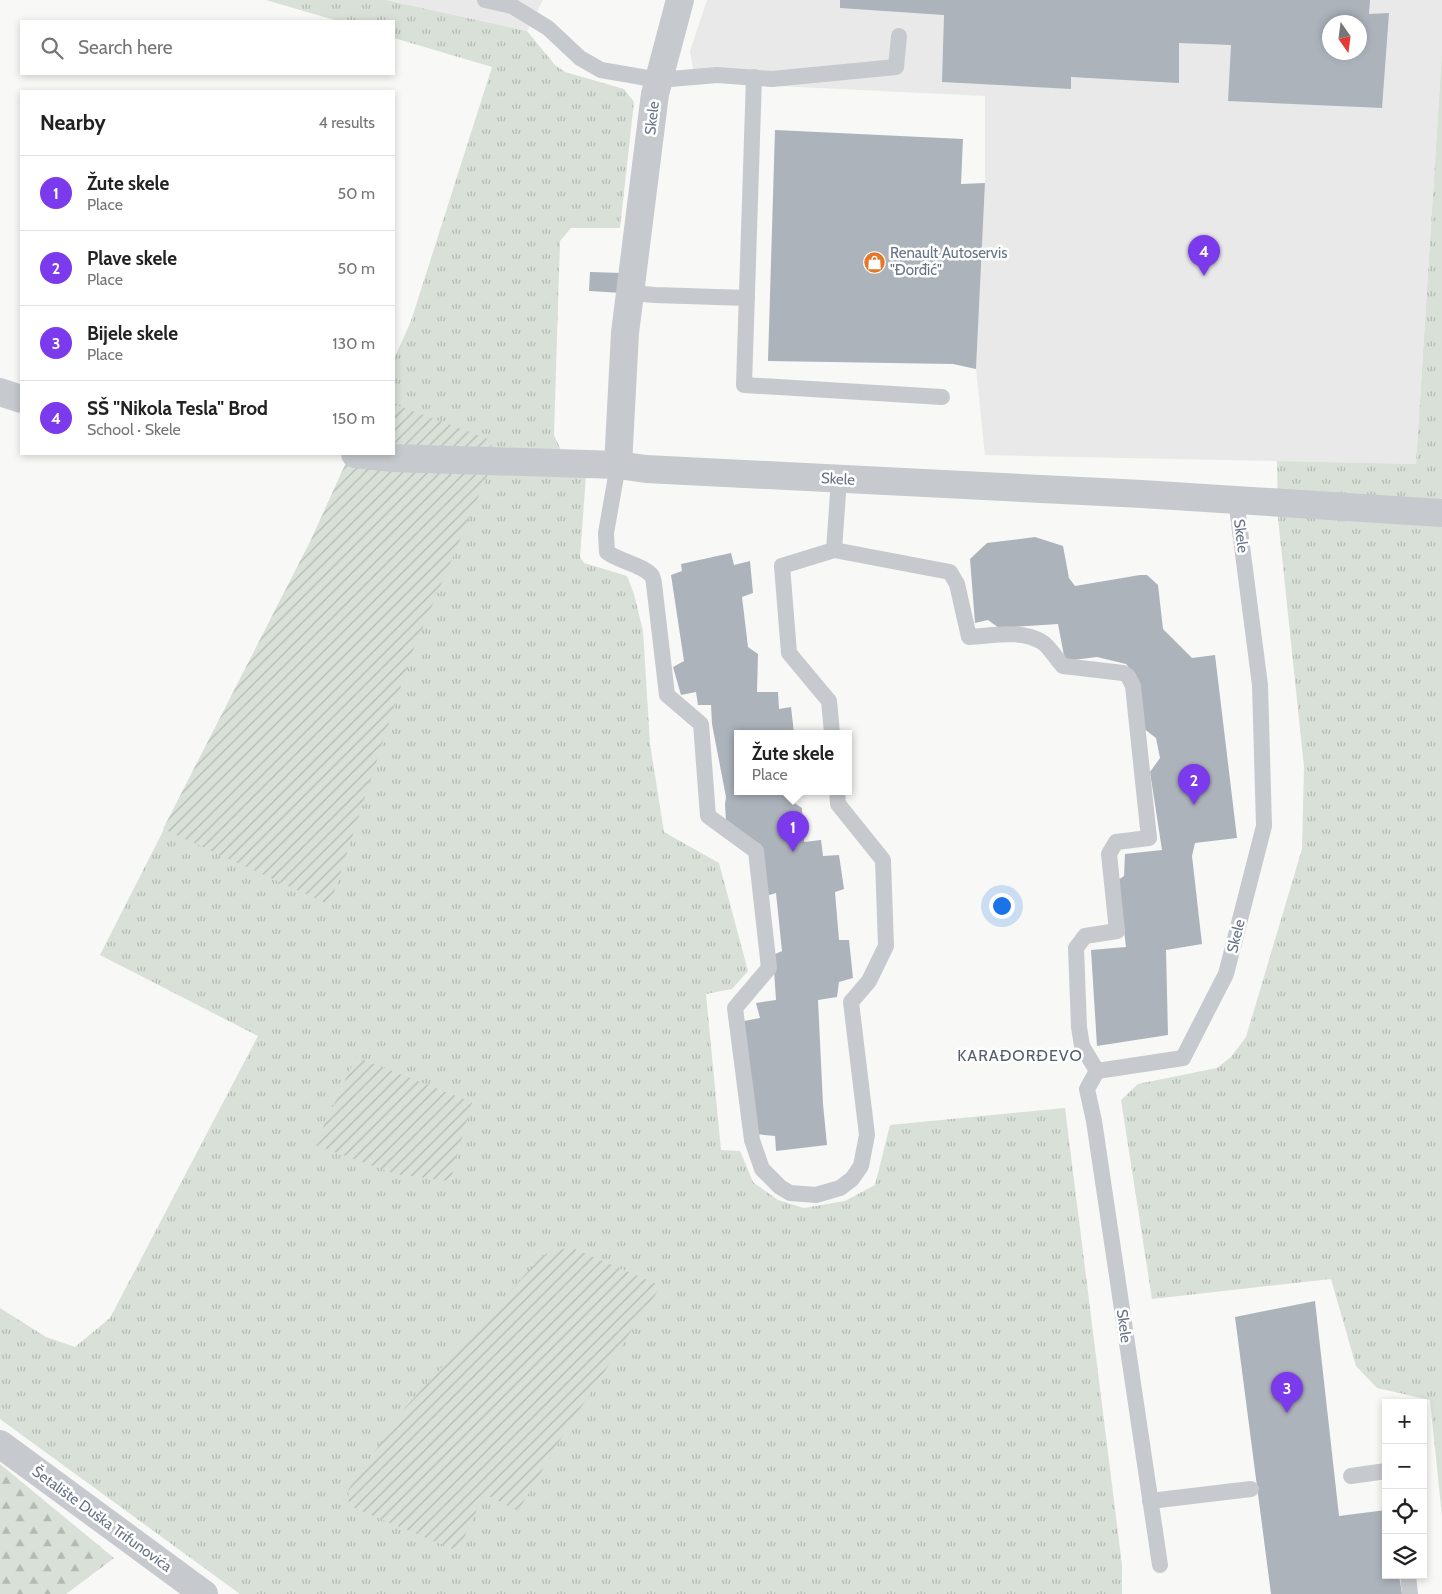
<!DOCTYPE html>
<meta charset="utf-8">
<style>
:root{--surface:#fff;--page:#f2f2f2;--text:#222;--muted:#767676;--line:#e0e0e0;--accent:#7c3aed}
body{margin:0;font-family:Cabin,sans-serif;background:var(--page);color:var(--text)}
.controls{position:absolute;right:15px;bottom:15px;display:grid;overflow:hidden;border-radius:0px;box-shadow:0 2px 8px #0003}
.controls button{width:45px;height:45px;display:grid;place-items:center;padding:0;border:0;border-bottom:1px solid var(--line);background:var(--surface);color:var(--text);font:25px sans-serif}
.compass{position:absolute;left:1322px;top:15px;width:45px;height:45px;border-radius:50%;background:var(--surface);box-shadow:0 2px 8px #0003;rotate:166deg}
.you{position:absolute;left:1001px;top:905px;width:18px;height:18px;margin:-12px;border:4px solid #fff;border-radius:50%;background:#1a73e8;box-shadow:0 0 0 8px #1a73e833}
.badge{display:grid;place-items:center;width:32px;height:32px;border-radius:50%;background:var(--accent);color:#fff;font-size:16px;font-weight:700}
.pin{position:absolute;translate:-50% -41px;filter:drop-shadow(0 1px 2px #0008)}
.pin::after{content:'';position:absolute;top:26px;width:18px;height:15px;background:inherit;clip-path:polygon(0 0,100% 0,50% 100%)}
.popup{position:absolute;left:734px;top:730px;width:118px;height:65px;box-sizing:border-box;display:grid;place-content:center;border-radius:0px;background:var(--surface);filter:drop-shadow(0 1px 4px #0005);font-size:16px;white-space:nowrap;color:var(--muted)}
.popup b{font-size:19px;color:var(--text)}
.popup::after{content:'';position:absolute;left:50%;top:100%;margin-left:-10px;border:10px solid transparent;border-top-color:var(--surface)}
.list{margin:0;padding:0;list-style:none}
h2{display:flex;justify-content:space-between;align-items:center;height:65px;margin:0;padding:0 20px;font-size:21px}
h2 small{font-size:16px;font-weight:400;color:var(--muted)}
.list li{display:grid;grid-template-columns:32px 1fr auto;gap:15px;align-items:center;box-sizing:border-box;height:75px;padding:0 20px;border-top:1px solid var(--line)}
.list b{display:block;font-size:19px;white-space:nowrap}
.list p{margin:0;font-size:16px;white-space:nowrap;color:var(--muted)}
.list em{font-size:16px;font-style:normal;color:var(--muted)}
.icon{flex:none;width:28px;height:28px;fill:none;stroke:currentColor;stroke-width:2;stroke-linecap:round;stroke-linejoin:round}
.map{position:relative;flex:none;width:1442px;height:1594px;overflow:hidden}
.search{position:absolute;background:var(--surface);box-shadow:0 2px 8px #0003;left:20px;top:20px;width:375px;height:55px;display:flex;align-items:center;gap:12px;box-sizing:border-box;padding:0 18px;border-radius:0px;color:var(--muted);font-size:19px}
.panel{position:absolute;background:var(--surface);box-shadow:0 2px 8px #0003;left:20px;top:90px;width:375px;height:365px;border-radius:0px}
.map>svg:first-child{display:block}
</style>
<div class="map">
<svg width="1442" height="1594" viewBox="0 0 1442 1594">
<defs>
<pattern id="grass-tufts" width="24" height="20" patternUnits="userSpaceOnUse" patternTransform="scale(1.25)"><rect width="24" height="20" fill="#d8e0d7"/><path d="M3 7l-1-3M5 7V3M7 7l1-3M15 17l-1-3M17 17v-4M19 17l1-3" fill="none" stroke="#b3bab4"/></pattern>
<pattern id="forest-firs" width="22" height="20" patternUnits="userSpaceOnUse" patternTransform="scale(1.25)"><rect width="22" height="20" fill="#d8e0d7"/><path d="M5 1l3.5 6h-7zM16 11l3.5 6h-7z" fill="#b3bab4"/></pattern>
<pattern id="garden-furrows" width="10" height="10" patternUnits="userSpaceOnUse" patternTransform="scale(1.25)"><rect width="10" height="10" fill="#d8e0d7"/><path d="M-1 1l2-2M0 10L10 0M9 11l2-2" fill="none" stroke="#b3bab4"/></pattern>
</defs>
<rect width="100%" height="100%" fill="#f8f8f6"/>
<!-- built -->
<g fill="#e9e9e9" fill-rule="evenodd">
<polygon points="387,0 543,0 527,31"/>
<path d="M707 0H1442V52L1416 464 985 455 976 369 985 183V96L777 86 693 69 690 51ZM1330 22H1360V52H1330Z"/>
</g>
<!-- grass -->
<g fill="url(#grass-tufts)">
<polygon points="266,0 386,0 527,31 555,65 565,72 624,89 634,102 620,228 571,228 560,241 554,435 567,463 586,475 580,557 584,563 627,576 634,594 643,631 650,744 664,832 719,863 748,971 732,989 706,994 721,1150 740,1151 753,1182 778,1200 804,1208 845,1201 875,1185 890,1125 1065,1108 1122,1565 1122,1594 240,1594 0,1419 0,1308 46,1337 75,1347 110,1318 258,1036 100,955 311,540 350,454 394,454 394,359 411,321 492,67 394,38 394,21 338,21"/>
<polygon points="1442,52 1442,1516 1430,1400 1377,1388 1356,1366 1331,1279 1152,1299 1121,1100 1138,1084 1217,1068 1231,1057 1246,1037 1302,849 1304,767 1278,518 1277,461 1416,464"/>
</g>
<!-- forest -->
<polygon fill="url(#forest-firs)" points="0,1464 114,1558 66,1594 0,1594"/>
<!-- garden -->
<g fill="url(#garden-furrows)">
<polygon points="394,404 491,440 493,462 411,655 330,905 163,829 311,540 350,454 394,454"/>
<polygon points="356,1057 472,1102 450,1181 395,1174 315,1145"/>
<polygon points="570,1247 661,1286 566,1430 518,1511 484,1494 458,1551 349,1506 348,1490 405,1408 542,1256"/>
</g>
<!-- building -->
<g fill="#adb3bb" fill-rule="evenodd">
<path d="M840 0H1370L1369 14 1389 13 1382 108 1228 101 1231 45 1179 43V83L1071 77V89L942 82 944 15 840 8ZM1330 22H1360V52H1330Z"/>
<polygon points="775,130 963,139 961,184 985,183 976,369 953,364 768,361"/>
<polygon points="590,272 623,273 622,293 589,291"/>
<polygon points="1035,537 1063,546 1069,578 1075,586 1140,575 1147,575 1158,585 1163,629 1192,658 1215,655 1237,838 1195,843 1192,856 1202,944 1166,950 1168,1035 1097,1046 1091,950 1126,947 1118,880 1124,876 1125,854 1162,850 1150,772 1160,758 1156,738 1143,728 1137,678 1126,664 1097,657 1065,661 1058,624 999,628 988,620 975,623 970,559 987,543"/>
<polygon points="731,553 734,565 750,561 753,593 742,597 748,647 758,654 757,692 778,692 779,709 791,707 794,733 738,733 738,791 792,791 793,802 802,808 804,842 821,840 823,856 839,855 844,889 835,892 839,940 849,940 853,978 839,982 837,997 818,1000 823,1104 827,1145 776,1151 775,1136 756,1134 744,1021 760,1018 756,1003 776,1000 773,955 782,951 776,893 766,896 763,848 726,821 725,804 726,797 712,724 711,705 698,705 696,692 681,695 673,667 684,661 671,575 682,571 681,564"/>
<polygon points="1315,1301 1339,1516 1386,1510 1386,1575 1399,1575 1402,1594 1271,1594 1235,1317"/>
</g>
<g fill="none" stroke-linecap="round" stroke-linejoin="round">
<!-- lane -->
<g stroke="#c6c9cd" stroke-width="16">
<polyline points="485,0 512,6 548,28 580,58 601,70 659,80 717,75 772,79 896,67 899,36"/>
<polyline points="754,77 744,385 942,397"/>
<polyline points="630,293 655,295 747,298"/>
<path d="M618 465 606 533 607 552C618 561 644 565 652 576 653 579 654 582 654 584L667 695 701 724 708 816 756 851 769 968 735 1008 752 1140 762 1169 780 1187 790 1193 816 1195 840 1188 852 1179 861 1166 867 1135 851 1002 869 981 886 946 883 860 838 804 837 791"/>
<path d="M834 550 950 572 957 584 969 637C992 636 1022 629 1042 642 1050 647 1056 659 1063 666L1123 673 1128 676 1133 686 1149 838 1116 842 1109 854 1117 931 1085 936 1076 948 1079 1027 1082 1046 1097 1071"/>
<polyline points="832,733 829,701 789,653 782,566 834,550 839,479"/>
<polyline points="1351,1476 1386,1471"/>
<polyline points="1150,1501 1251,1489"/>
<polyline points="1160,1565 1094,1121 1087,1089 1097,1071 1183,1058 1226,974 1264,826 1260,685 1236,500"/>
<polyline points="1408,1575 1410,1594"/>
</g>
<!-- street -->
<g stroke="#c6c9cd" stroke-width="28">
<polyline points="680,0 655,94 625,333 618,465 646,469 1142,494 1442,513"/>
<polyline points="0,392 21,399"/>
<polyline points="355,454 392,458 618,465"/>
<polyline points="0,1444 204,1594"/>
</g>
</g>
<!-- icons -->
<defs>
<symbol id="shop-disc" viewBox="-11 -11 22 22"><circle r="9.5" fill="#e4772a" stroke="#fff"/><path d="M-5-2.5h2.3a2.7 3.5 0 0 1 5.4 0H5L5.5 6h-11ZM-1.5-2.5h3a1.5 2.3 0 0 0-3 0Z" fill="#fff"/></symbol>
</defs>
<g fill-rule="evenodd">
<use href="#shop-disc" x="862" y="250" width="25" height="25"/>
</g>
<g text-anchor="middle" dominant-baseline="central" stroke-width="5" stroke-linejoin="round" paint-order="stroke">
<!-- street labels -->
<g font-size="15" fill="#677387" stroke="#fff">
<text transform="translate(652 118) rotate(-83)">Skele</text>
<text transform="translate(838 479) rotate(3)">Skele</text>
<text transform="translate(1241 536) rotate(83)">Skele</text>
<text transform="translate(1236 936) rotate(-76)">Skele</text>
<text transform="translate(1124 1326) rotate(82)">Skele</text>
<text transform="translate(102 1519) rotate(36)">Šetalište Duška Trifunovića</text>
</g>
<!-- poi labels -->
<g font-size="15" fill="#677387" stroke="#fff" text-anchor="start">
<text x="890" y="253">Renault Autoservis<tspan x="890" dy="17">"Đorđić"</tspan></text>
</g>
<!-- neighbourhood labels -->
<g font-size="16" letter-spacing="1" fill="#555e6c" stroke="#fff">
<text x="1020" y="1055">KARAĐORĐEVO</text>
</g>
</g>
</svg>
<div class="controls">
<button>+</button>
<button>−</button>
<button><svg class="icon" aria-label="locate" viewBox="0 0 24 24"><circle cx="12" cy="12" r="6"/><path d="M12 2v4M12 18v4M2 12h4M18 12h4"/></svg></button>
<button><svg class="icon" aria-label="layers" viewBox="0 0 24 24"><path d="M12 4l9 5-9 5-9-5zM3 14l9 5 9-5"/></svg></button>
</div>
<svg class="compass" viewBox="-18 -18 36 36"><path d="M0-13l5 13h-10z" fill="#e53935"/><path d="M0 13l5-13h-10z" fill="#767676"/></svg>
<div class="you"></div>
<div class="pin badge" style="left:793px;top:852px">1</div>
<div class="popup"><b>Žute skele</b>Place</div>
<div class="pin badge" style="left:1194px;top:805px">2</div>
<div class="pin badge" style="left:1287px;top:1413px">3</div>
<div class="pin badge" style="left:1204px;top:276px">4</div>
<div class="search"><svg class="icon" aria-label="search" viewBox="0 0 24 24"><circle cx="10" cy="10" r="6"/><path d="M15 15l6 6"/></svg>Search here</div>
<section class="panel">
<h2>Nearby<small>4 results</small></h2>
<ul class="list">
<li><span class="badge">1</span><div><b>Žute skele</b><p>Place</p></div><em>50 m</em></li>
<li><span class="badge">2</span><div><b>Plave skele</b><p>Place</p></div><em>50 m</em></li>
<li><span class="badge">3</span><div><b>Bijele skele</b><p>Place</p></div><em>130 m</em></li>
<li><span class="badge">4</span><div><b>SŠ &quot;Nikola Tesla&quot; Brod</b><p>School · Skele</p></div><em>150 m</em></li>
</ul>
</section>
</div>
